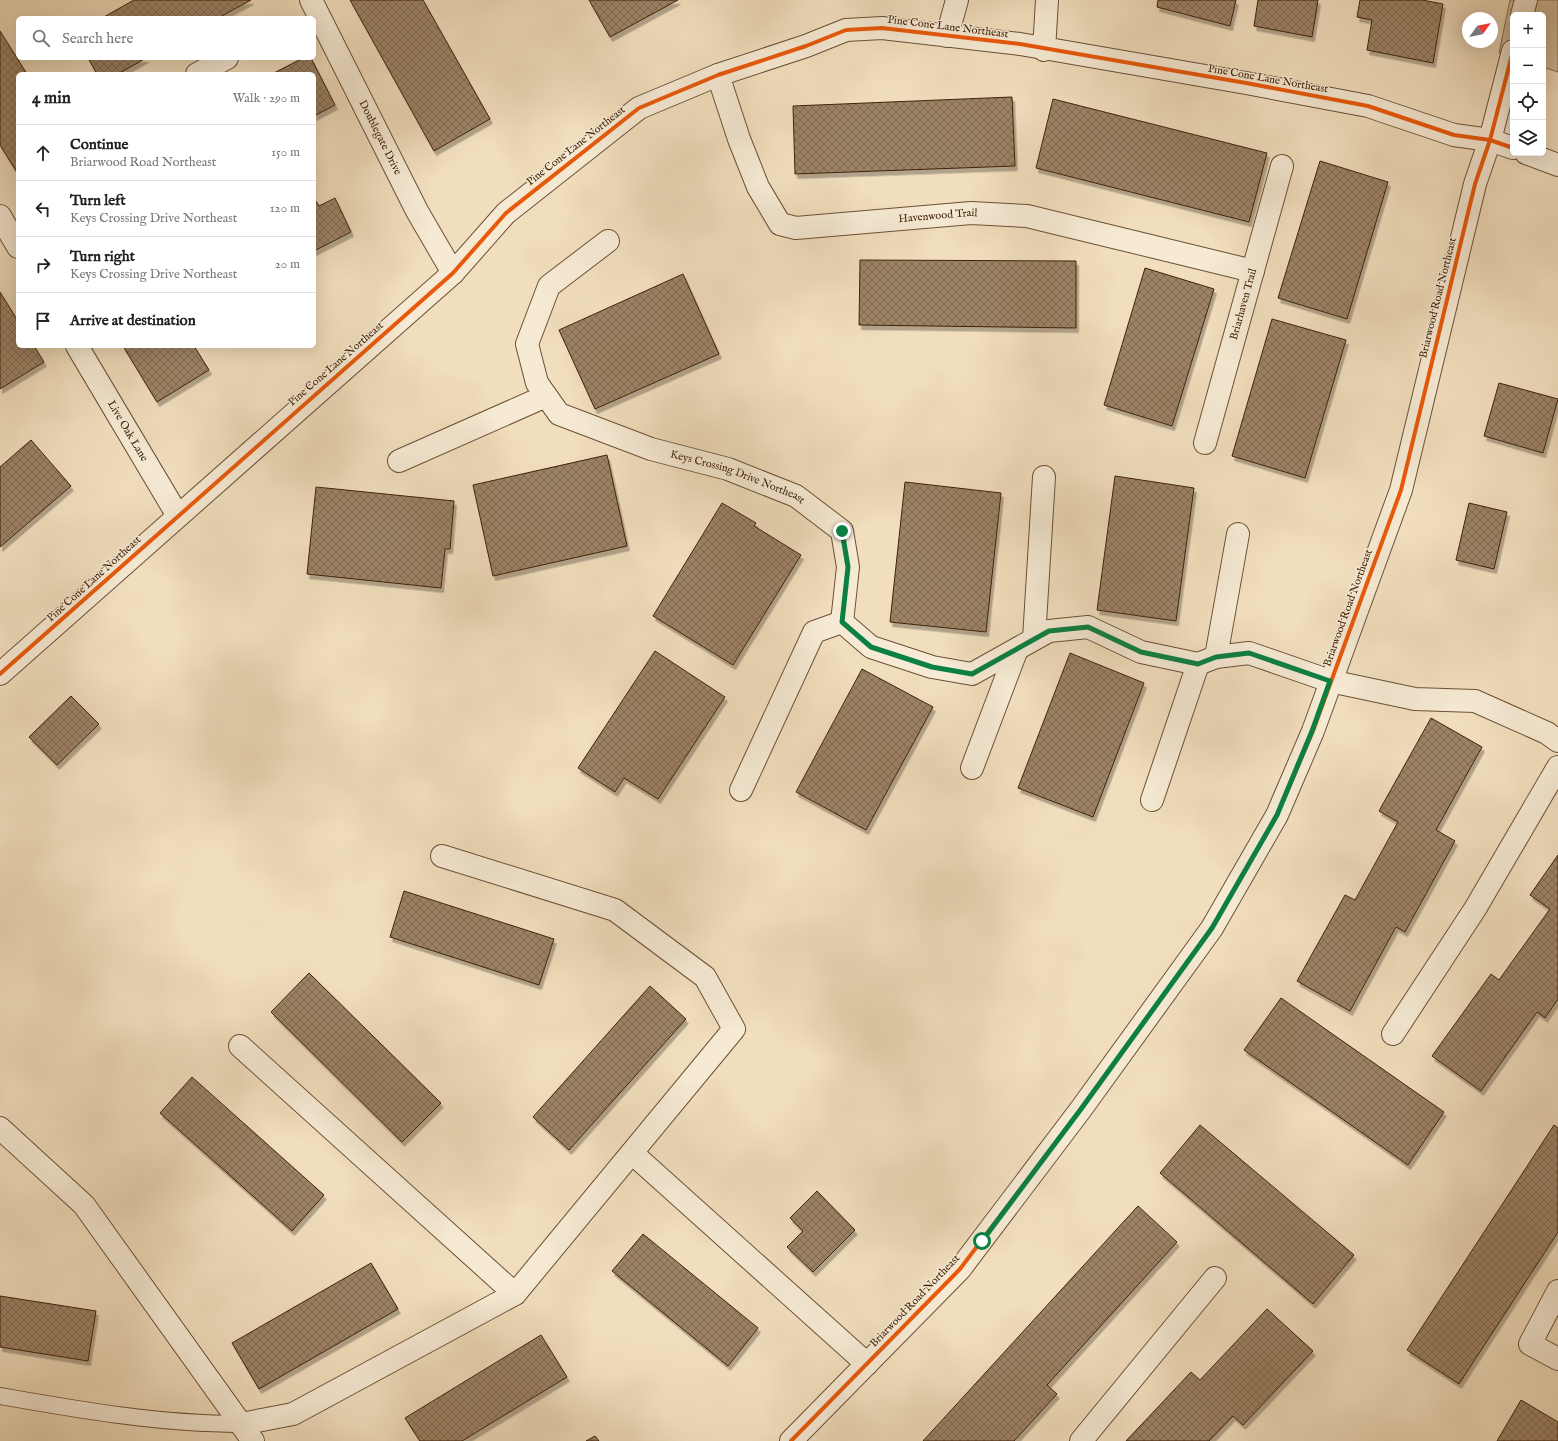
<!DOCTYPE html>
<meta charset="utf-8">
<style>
:root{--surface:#fff;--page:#f6f6f6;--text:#222;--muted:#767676;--line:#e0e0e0}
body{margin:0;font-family:"IM FELL English",serif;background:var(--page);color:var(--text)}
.controls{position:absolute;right:12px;top:12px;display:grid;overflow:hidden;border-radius:6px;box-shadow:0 4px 16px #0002}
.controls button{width:36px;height:36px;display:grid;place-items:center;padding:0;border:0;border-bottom:1px solid var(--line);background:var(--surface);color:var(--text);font:20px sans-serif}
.compass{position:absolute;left:1462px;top:12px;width:36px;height:36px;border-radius:50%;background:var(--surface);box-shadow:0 4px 16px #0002;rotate:57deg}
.stop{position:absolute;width:12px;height:12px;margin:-9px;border:3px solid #0b8043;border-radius:50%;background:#fff}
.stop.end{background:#0b8043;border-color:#fff;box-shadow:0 1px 4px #0008}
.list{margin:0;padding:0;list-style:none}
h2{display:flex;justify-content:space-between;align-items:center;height:52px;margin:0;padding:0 16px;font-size:17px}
h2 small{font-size:13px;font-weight:400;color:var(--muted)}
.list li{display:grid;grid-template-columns:26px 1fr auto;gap:12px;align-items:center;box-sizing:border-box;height:56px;padding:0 16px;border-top:1px solid var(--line)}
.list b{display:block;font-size:15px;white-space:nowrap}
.list p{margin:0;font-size:13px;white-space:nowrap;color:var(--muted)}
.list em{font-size:13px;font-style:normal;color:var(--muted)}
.icon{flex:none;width:22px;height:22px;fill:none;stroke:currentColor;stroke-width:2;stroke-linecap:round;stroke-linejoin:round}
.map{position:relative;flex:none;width:1558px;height:1441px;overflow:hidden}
.search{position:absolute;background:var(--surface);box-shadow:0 4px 16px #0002;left:16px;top:16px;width:300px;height:44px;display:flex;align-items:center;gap:10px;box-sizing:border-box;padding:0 14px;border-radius:6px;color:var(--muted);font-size:15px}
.panel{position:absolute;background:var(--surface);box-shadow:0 4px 16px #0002;left:16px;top:72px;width:300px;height:276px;border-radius:6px}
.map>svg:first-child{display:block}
</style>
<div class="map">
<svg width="1558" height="1441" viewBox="0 0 1558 1441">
<defs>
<pattern id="building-cross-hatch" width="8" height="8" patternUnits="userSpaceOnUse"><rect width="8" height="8" fill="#9c8366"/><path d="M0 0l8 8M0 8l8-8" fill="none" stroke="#816b52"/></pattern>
<filter id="shadow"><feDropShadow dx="2.5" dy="4.5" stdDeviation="0" flood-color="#0004"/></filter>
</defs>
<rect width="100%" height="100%" fill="#f1debd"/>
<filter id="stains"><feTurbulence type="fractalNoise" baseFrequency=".005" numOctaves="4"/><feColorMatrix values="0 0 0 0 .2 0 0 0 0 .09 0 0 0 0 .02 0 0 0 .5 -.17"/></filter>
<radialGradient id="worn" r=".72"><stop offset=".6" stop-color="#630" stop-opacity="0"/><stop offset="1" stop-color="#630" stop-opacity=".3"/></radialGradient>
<!-- green -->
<polygon fill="#d3be9e" stroke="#897053" points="1510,0 1558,0 1558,72 1543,67 1543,15 1513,15 1513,58 1499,53"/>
<!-- building -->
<g fill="url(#building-cross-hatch)" stroke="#3f2108" filter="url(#shadow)">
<polygon points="134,0 251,0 218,18 102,18"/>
<polygon points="350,0 423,0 490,119 434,151"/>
<polygon points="589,0 678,0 610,37"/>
<polygon points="1158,0 1236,0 1230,26 1157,7"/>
<polygon points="1258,0 1318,0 1312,37 1254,26"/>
<polygon points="1360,0 1422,0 1443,4 1433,63 1367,50 1372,20 1357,17"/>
<polygon points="0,31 27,74 18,74 18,174 0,145"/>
<polygon points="88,58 146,58 118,74 97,74"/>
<polygon points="303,58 311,58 335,105 314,116 314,74 272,74"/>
<polygon points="1012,97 1015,166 795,174 793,106"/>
<polygon points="1053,99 1267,153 1249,222 1036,168"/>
<polygon points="1320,161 1388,182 1347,319 1278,298"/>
<polygon points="314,198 319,206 335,198 351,232 314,251"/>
<polygon points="860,260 1076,261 1076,328 859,325"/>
<polygon points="1145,268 1214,289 1172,426 1104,405"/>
<polygon points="683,274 719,354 595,409 559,330"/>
<polygon points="0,292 18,321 18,346 34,346 44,362 0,389"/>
<polygon points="1272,319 1346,340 1305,478 1232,456"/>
<polygon points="123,346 194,346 209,370 157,402"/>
<polygon points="1499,383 1558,399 1543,453 1484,436"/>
<polygon points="31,440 71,486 0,547 0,467"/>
<polygon points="607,455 627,546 493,576 473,485"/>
<polygon points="1115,476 1194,488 1176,621 1097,610"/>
<polygon points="905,482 1001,493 986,632 890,622"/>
<polygon points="316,487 454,501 450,549 445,549 441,588 307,574"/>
<polygon points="722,503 756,523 754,526 801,555 733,665 653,616"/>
<polygon points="1469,503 1507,512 1494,569 1456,560"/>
<polygon points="655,651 725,697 658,799 624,778 615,792 578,768"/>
<polygon points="1070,653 1144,683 1093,817 1018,788"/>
<polygon points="862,669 933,707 866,830 796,792"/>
<polygon points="71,696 99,724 57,765 29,737"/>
<polygon points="1431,718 1482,747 1436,830 1455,841 1405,932 1396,927 1350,1011 1297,981 1345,895 1355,900 1398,822 1379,811"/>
<polygon points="1558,855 1558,999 1545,1018 1537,1012 1481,1091 1432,1056 1491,974 1499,980 1550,909 1530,895"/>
<polygon points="404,891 554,939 539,985 390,937"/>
<polygon points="309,973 441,1103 402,1142 271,1012"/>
<polygon points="650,986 686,1019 569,1150 533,1117"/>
<polygon points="1281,998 1444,1112 1408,1165 1244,1050"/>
<polygon points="192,1077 324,1195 292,1231 160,1113"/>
<polygon points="1200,1125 1354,1255 1313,1304 1160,1173"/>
<polygon points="1554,1125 1558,1128 1558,1232 1459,1384 1407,1350"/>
<polygon points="817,1191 855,1230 813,1272 787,1247 803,1231 790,1218"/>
<polygon points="1138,1206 1177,1242 1047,1385 1057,1394 1014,1441 923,1441"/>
<polygon points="643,1234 758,1328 728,1366 612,1271"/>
<polygon points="371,1263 398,1309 259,1389 232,1343"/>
<polygon points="0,1296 96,1311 88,1361 0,1347"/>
<polygon points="1267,1309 1313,1351 1243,1425 1233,1416 1209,1441 1126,1441 1191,1372 1200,1380"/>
<polygon points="541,1335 567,1377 462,1441 420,1441 405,1418"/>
<polygon points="1521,1400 1558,1422 1558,1441 1497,1441"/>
<polygon points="595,1436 599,1441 586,1441"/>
</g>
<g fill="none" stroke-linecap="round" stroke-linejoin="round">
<defs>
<path id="service" d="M0 1396C80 1410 159 1424 241 1424"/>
<g id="minor">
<path id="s1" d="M311 0 417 211 453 273"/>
<polyline points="947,36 957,0"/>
<polyline points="1044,50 1047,0"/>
<polyline points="197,74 227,58"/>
<path id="s2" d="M718 75 739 139 758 187 780 224 796 228 971 213 1027 216 1253 271"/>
<polyline points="1526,153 1558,165"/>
<polyline points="0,216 18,247"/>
<path id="s3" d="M608 241 549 286 527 344 537 383 559 414 651 449 728 469 796 496 842 531 848 567 842 622 871 647 932 667 972 674 1049 631 1088 627 1141 652 1198 664 1216 657 1249 653 1330 681 1415 699 1475 701 1547 733 1558 741"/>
<path id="s4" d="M77 346 178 516"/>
<path id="s5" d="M1205 443 1282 166"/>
<polyline points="399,461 546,396"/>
<polyline points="1034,639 1044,477"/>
<polyline points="1216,657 1238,534"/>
<polyline points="0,674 453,273 506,213 639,108 718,75 806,46 846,30 882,28 1020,44 1246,83 1368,106 1454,135 1490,140 1513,148"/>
<polyline points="972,768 1017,649"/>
<polyline points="741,790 814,632 842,622"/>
<polyline points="1152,800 1198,664"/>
<polyline points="1393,1034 1475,909 1558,767"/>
<polyline points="240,1046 515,1294"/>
<polyline points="0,1128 84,1205 253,1441"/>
<polyline points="632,1153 867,1364"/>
<polyline points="1558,1291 1530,1344 1558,1359"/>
<polyline points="241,1424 293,1414 515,1294 734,1029 705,977 615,910 442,856"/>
<polyline points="1081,1441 1215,1278"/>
</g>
<g id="tertiary">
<polyline points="1522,15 1526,0"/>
<polyline points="791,1441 960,1269 1081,1109 1212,928 1277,815 1313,731 1401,490 1475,184 1490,140 1513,51"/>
</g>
</defs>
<!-- service casing -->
<use href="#service" stroke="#6c5035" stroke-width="18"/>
<!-- minor casing -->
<use href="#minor" stroke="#6c5035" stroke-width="24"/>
<!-- tertiary casing -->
<use href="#tertiary" stroke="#6c5035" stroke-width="24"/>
<!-- service -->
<use href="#service" stroke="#f6ead4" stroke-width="16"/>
<!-- minor -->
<use href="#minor" stroke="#f6ead4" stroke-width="22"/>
<!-- tertiary -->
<use href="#tertiary" stroke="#f6ead4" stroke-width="22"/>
<defs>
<g id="cycleway">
<polyline points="0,674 453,273 506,213 639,108 718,75 806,46 846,30 882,28 1020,44 1246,83 1368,106 1454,135 1490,140 1513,148"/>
<polyline points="791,1441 960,1269 1081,1109 1212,928 1277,815 1313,731 1401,490 1475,184 1490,140 1513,51"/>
</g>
</defs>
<!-- cycleway casing -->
<use href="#cycleway" stroke="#f6ead4" stroke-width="6"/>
<!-- cycleway -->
<use href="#cycleway" stroke="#e8590c" stroke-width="4"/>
</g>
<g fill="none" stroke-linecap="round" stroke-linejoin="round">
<!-- route -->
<polyline stroke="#0b8043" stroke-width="5" points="842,531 848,567 842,622 871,647 932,667 972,674 1049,631 1088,627 1141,652 1198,664 1216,657 1249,653 1330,681 1312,731 1277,815 1212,928 1081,1109 982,1241"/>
</g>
<g text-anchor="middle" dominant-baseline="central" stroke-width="3" stroke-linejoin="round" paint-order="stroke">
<!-- street labels -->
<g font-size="11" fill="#3f2108" stroke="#f6ead4">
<text transform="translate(948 27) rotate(7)">Pine Cone Lane Northeast</text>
<text transform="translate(1268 79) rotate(10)">Pine Cone Lane Northeast</text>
<text stroke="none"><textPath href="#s1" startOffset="154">Doublegate Drive</textPath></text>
<text transform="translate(576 146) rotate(-38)">Pine Cone Lane Northeast</text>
<text stroke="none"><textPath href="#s2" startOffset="321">Havenwood Trail</textPath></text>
<text transform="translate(1438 298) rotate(-76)">Briarwood Road Northeast</text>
<text stroke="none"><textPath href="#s5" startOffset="144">Briarhaven Trail</textPath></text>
<text transform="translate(336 364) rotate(-41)">Pine Cone Lane Northeast</text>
<text stroke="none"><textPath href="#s4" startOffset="99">Live Oak Lane</textPath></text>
<text stroke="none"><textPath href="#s3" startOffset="404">Keys Crossing Drive Northeast</textPath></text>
<text transform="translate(94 579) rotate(-42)">Pine Cone Lane Northeast</text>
<text transform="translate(1348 608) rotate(-70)">Briarwood Road Northeast</text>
<text transform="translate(915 1301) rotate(-46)">Briarwood Road Northeast</text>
</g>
</g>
<rect width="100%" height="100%" filter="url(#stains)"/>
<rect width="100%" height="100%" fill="url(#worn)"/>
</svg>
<div class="controls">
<button>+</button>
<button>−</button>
<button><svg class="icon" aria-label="locate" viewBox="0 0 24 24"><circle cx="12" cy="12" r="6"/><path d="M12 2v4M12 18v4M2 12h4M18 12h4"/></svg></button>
<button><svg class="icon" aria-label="layers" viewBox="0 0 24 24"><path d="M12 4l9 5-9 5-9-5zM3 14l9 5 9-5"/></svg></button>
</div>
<svg class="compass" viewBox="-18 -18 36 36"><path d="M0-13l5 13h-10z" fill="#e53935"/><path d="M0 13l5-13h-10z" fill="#767676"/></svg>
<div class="stop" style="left:982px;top:1241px"></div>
<div class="stop end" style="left:842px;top:531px"></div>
<div class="search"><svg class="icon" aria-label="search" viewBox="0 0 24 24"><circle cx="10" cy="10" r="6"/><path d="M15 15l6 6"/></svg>Search here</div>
<section class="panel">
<h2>4 min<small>Walk · 290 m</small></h2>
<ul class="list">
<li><svg class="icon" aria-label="ahead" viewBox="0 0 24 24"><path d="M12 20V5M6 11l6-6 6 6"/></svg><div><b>Continue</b><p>Briarwood Road Northeast</p></div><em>150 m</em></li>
<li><svg class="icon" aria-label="left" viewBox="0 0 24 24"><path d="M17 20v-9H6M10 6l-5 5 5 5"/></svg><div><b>Turn left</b><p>Keys Crossing Drive Northeast</p></div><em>120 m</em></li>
<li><svg class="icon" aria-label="right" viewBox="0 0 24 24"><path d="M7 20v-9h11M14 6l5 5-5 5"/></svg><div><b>Turn right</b><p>Keys Crossing Drive Northeast</p></div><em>20 m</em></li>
<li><svg class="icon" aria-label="arrive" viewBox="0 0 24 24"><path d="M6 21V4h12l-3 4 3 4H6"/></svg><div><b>Arrive at destination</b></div></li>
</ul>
</section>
</div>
